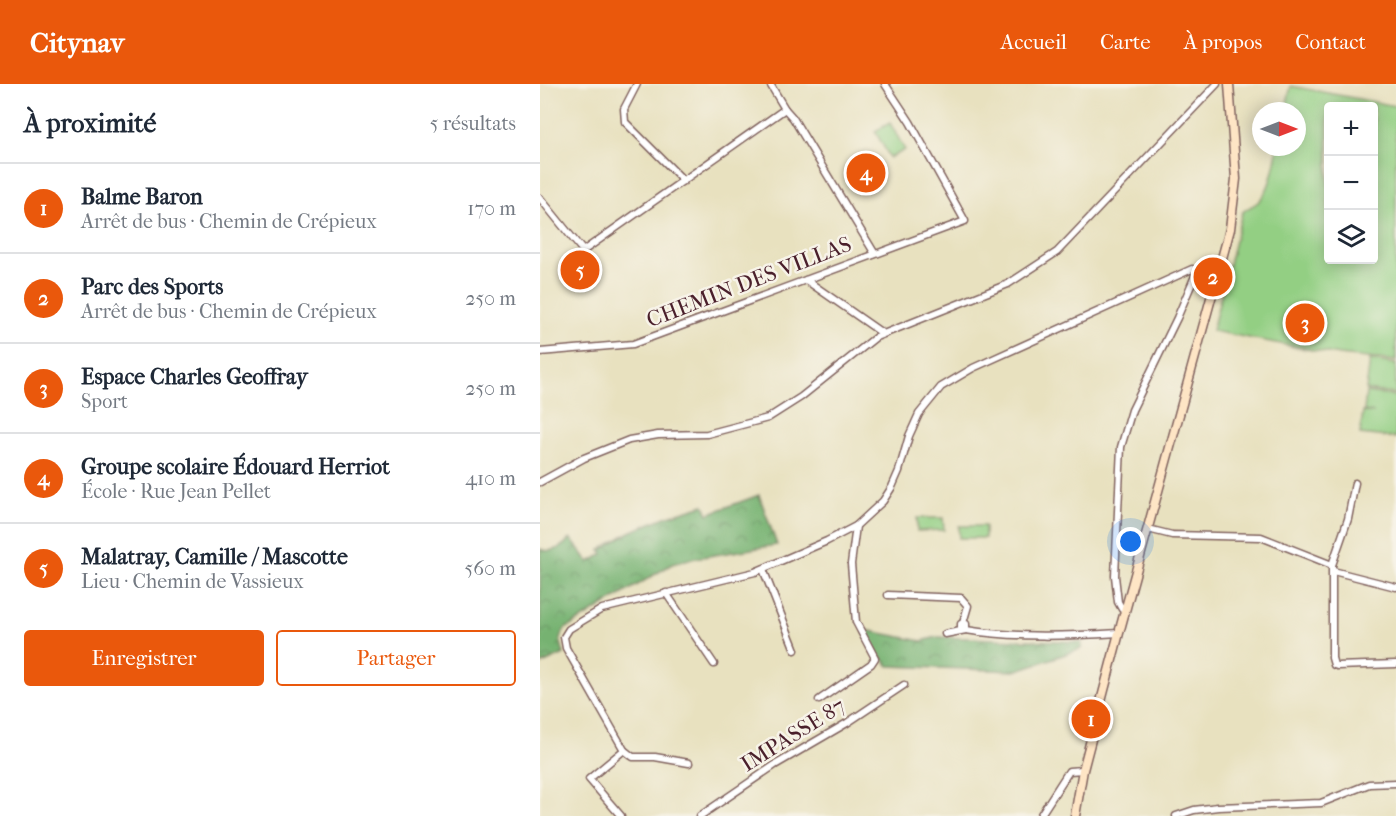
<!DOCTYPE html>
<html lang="fr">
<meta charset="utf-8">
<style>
:root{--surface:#fff;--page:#f6f6f7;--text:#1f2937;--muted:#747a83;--line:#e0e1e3;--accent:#ea580c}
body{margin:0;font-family:"IM FELL French Canon",serif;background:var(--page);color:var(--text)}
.controls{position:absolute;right:18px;top:18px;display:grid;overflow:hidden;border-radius:6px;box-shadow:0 3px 15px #0003}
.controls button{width:54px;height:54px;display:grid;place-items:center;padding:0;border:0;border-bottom:2px solid var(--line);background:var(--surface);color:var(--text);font:30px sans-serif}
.compass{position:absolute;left:712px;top:18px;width:54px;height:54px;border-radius:50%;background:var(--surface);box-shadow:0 3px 15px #0003;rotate:90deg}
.you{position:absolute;left:591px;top:458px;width:21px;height:21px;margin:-15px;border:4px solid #fff;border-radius:50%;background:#1a73e8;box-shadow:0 0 0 9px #1a73e833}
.badge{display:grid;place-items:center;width:39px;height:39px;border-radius:50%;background:var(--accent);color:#fff;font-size:20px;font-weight:700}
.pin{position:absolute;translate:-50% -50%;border:3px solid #fff;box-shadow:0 2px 6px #0006}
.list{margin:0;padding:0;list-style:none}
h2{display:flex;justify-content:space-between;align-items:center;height:78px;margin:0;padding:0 24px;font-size:26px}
h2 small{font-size:20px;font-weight:400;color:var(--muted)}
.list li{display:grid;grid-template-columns:39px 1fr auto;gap:18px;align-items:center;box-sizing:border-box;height:90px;padding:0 24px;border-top:2px solid var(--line)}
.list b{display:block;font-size:22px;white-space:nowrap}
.list p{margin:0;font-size:20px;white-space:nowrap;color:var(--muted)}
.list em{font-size:20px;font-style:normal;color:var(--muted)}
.actions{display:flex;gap:12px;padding:18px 24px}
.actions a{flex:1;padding:14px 0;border:2px solid var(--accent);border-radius:6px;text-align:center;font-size:21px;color:var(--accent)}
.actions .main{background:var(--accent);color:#fff}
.icon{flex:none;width:33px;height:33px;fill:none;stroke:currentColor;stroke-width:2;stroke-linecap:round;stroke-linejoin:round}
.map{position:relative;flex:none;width:856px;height:732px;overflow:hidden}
header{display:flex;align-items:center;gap:36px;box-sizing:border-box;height:84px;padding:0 30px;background:var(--accent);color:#fff}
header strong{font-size:28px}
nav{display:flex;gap:33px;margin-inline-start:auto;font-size:21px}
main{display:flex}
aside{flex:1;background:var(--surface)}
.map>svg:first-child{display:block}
</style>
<header>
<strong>Citynav</strong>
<nav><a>Accueil</a><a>Carte</a><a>À propos</a><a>Contact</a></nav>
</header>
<main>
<aside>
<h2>À proximité<small>5 résultats</small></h2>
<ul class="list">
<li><span class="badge">1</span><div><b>Balme Baron</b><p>Arrêt de bus · Chemin de Crépieux</p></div><em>170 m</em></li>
<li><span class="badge">2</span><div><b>Parc des Sports</b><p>Arrêt de bus · Chemin de Crépieux</p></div><em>250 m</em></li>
<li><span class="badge">3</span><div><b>Espace Charles Geoffray</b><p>Sport</p></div><em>250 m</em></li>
<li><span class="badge">4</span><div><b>Groupe scolaire Édouard Herriot</b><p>École · Rue Jean Pellet</p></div><em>410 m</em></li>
<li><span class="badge">5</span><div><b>Malatray, Camille / Mascotte</b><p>Lieu · Chemin de Vassieux</p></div><em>560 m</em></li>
</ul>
<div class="actions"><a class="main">Enregistrer</a><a>Partager</a></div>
</aside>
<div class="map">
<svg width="856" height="732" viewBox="0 0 856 732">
<defs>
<pattern id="forest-crowns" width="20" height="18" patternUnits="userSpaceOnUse" patternTransform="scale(1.5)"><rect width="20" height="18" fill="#76b271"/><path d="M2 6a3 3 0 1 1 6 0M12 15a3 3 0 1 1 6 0" fill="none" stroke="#63905d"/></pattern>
</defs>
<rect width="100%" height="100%" fill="#f7f3e8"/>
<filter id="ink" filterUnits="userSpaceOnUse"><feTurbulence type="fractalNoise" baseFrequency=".0167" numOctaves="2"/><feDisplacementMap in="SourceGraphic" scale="12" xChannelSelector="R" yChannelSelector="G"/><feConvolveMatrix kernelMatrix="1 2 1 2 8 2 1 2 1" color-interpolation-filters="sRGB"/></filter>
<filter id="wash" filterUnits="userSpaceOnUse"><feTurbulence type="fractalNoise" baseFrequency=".008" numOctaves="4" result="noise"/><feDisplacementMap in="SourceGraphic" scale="24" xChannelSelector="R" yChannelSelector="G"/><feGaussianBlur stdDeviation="1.35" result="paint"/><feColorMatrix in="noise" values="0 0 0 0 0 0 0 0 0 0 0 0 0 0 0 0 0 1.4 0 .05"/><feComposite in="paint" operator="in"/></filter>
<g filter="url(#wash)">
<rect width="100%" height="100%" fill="#e8e1bf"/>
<!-- green -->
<g fill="#93cf83" stroke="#6e7757" stroke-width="1.5" fill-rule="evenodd">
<path d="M751 2 856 22V277L799 271 672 247 702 129C706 124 712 123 718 118 732 104 734 81 738 63H757V27H745ZM788 22H834V176H788Z"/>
<polygon points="350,39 365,66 350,74 335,47"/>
<polygon points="830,276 856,280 856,310 826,306"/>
<polygon points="826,308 856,312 856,354 820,350 823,328 834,329 824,327"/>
<polygon points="377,434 403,434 404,446 377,447"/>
<rect x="419" y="442" width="26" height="12"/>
</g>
<!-- forest -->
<g fill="url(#forest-crowns)" stroke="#60684e" stroke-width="1.5">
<path d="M219 411 237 461 150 475 132 480 25 545 20 555 24 570 0 581V465C12 470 22 464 30 454L49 478 63 470 60 466 90 448 125 433 164 421 168 430Z"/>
<polygon points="330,547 382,557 397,553 542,558 541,565 475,587 349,582 333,564 324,548"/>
</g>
</g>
<g filter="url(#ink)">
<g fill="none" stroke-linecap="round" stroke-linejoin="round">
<defs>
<g id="street">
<polyline points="97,0 84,25 85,38 144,97"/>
<polyline points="245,25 253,34 335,170"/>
<polyline points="0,114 43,167 245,25 230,0"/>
<polyline points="266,196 342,249"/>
<polyline points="0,268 93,260 425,137 370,38 345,0"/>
<polyline points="0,398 44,374 89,356 118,351 167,350 228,334 261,313 336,253 468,200 517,168 677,0"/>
<polyline points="608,445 632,451 721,453 792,481 792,574 794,581 797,582 856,580"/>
<polyline points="792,481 808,435 815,399"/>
<polyline points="223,485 255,566"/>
<polyline points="793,487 856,503"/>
<polyline points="126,509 174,580"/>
<polyline points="348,511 421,514 428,522 423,539"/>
<polyline points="585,527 582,525 578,518 575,492 581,363 592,326 637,234 658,185"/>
<path d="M426 546C476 554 529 552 579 549"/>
<polyline points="405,550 426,546 426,540 421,540 421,546"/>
<polyline points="279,616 331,580 335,574 316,538 311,480 316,442"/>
<polyline points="84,666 93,673 115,673 149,679"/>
<polyline points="81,732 49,695 84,666 26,564 24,553 29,545 62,525 215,488 287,457 316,442 343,417 352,403 359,387 369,352 379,330 401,303 433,284 652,185 676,192"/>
<polyline points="160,732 235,681 307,639 364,601"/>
<polyline points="500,732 529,687 543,686"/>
<polyline points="636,732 654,726 678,723 781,719 829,700 856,699"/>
</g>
<polyline id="secondary" points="535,732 543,686 579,549 690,145 696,95 689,0"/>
</defs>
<!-- street casing -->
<use href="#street" stroke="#81635f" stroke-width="9"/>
<!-- secondary casing -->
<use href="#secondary" stroke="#81635f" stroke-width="11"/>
<!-- street -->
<use href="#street" stroke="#fff" stroke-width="6"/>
<!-- secondary -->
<use href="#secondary" stroke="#fee5c5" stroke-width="8"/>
</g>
</g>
<g text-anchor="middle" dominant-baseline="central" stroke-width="5" stroke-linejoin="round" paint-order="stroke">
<!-- street labels -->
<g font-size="22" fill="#4a1f2b" stroke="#f7f3e8">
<text transform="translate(209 198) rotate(-21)">CHEMIN DES VILLAS</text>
<text transform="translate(253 651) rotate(-32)">IMPASSE 87</text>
</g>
</g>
</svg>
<div class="controls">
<button>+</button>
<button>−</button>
<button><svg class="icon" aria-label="layers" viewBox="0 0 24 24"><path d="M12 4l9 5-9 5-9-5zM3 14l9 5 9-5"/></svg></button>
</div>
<svg class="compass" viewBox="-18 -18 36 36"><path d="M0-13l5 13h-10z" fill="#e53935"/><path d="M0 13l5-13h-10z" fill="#747a83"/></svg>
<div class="you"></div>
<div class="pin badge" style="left:551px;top:635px">1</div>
<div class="pin badge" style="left:673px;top:193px">2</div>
<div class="pin badge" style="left:765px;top:239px">3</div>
<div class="pin badge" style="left:326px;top:89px">4</div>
<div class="pin badge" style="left:40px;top:186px">5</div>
</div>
</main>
